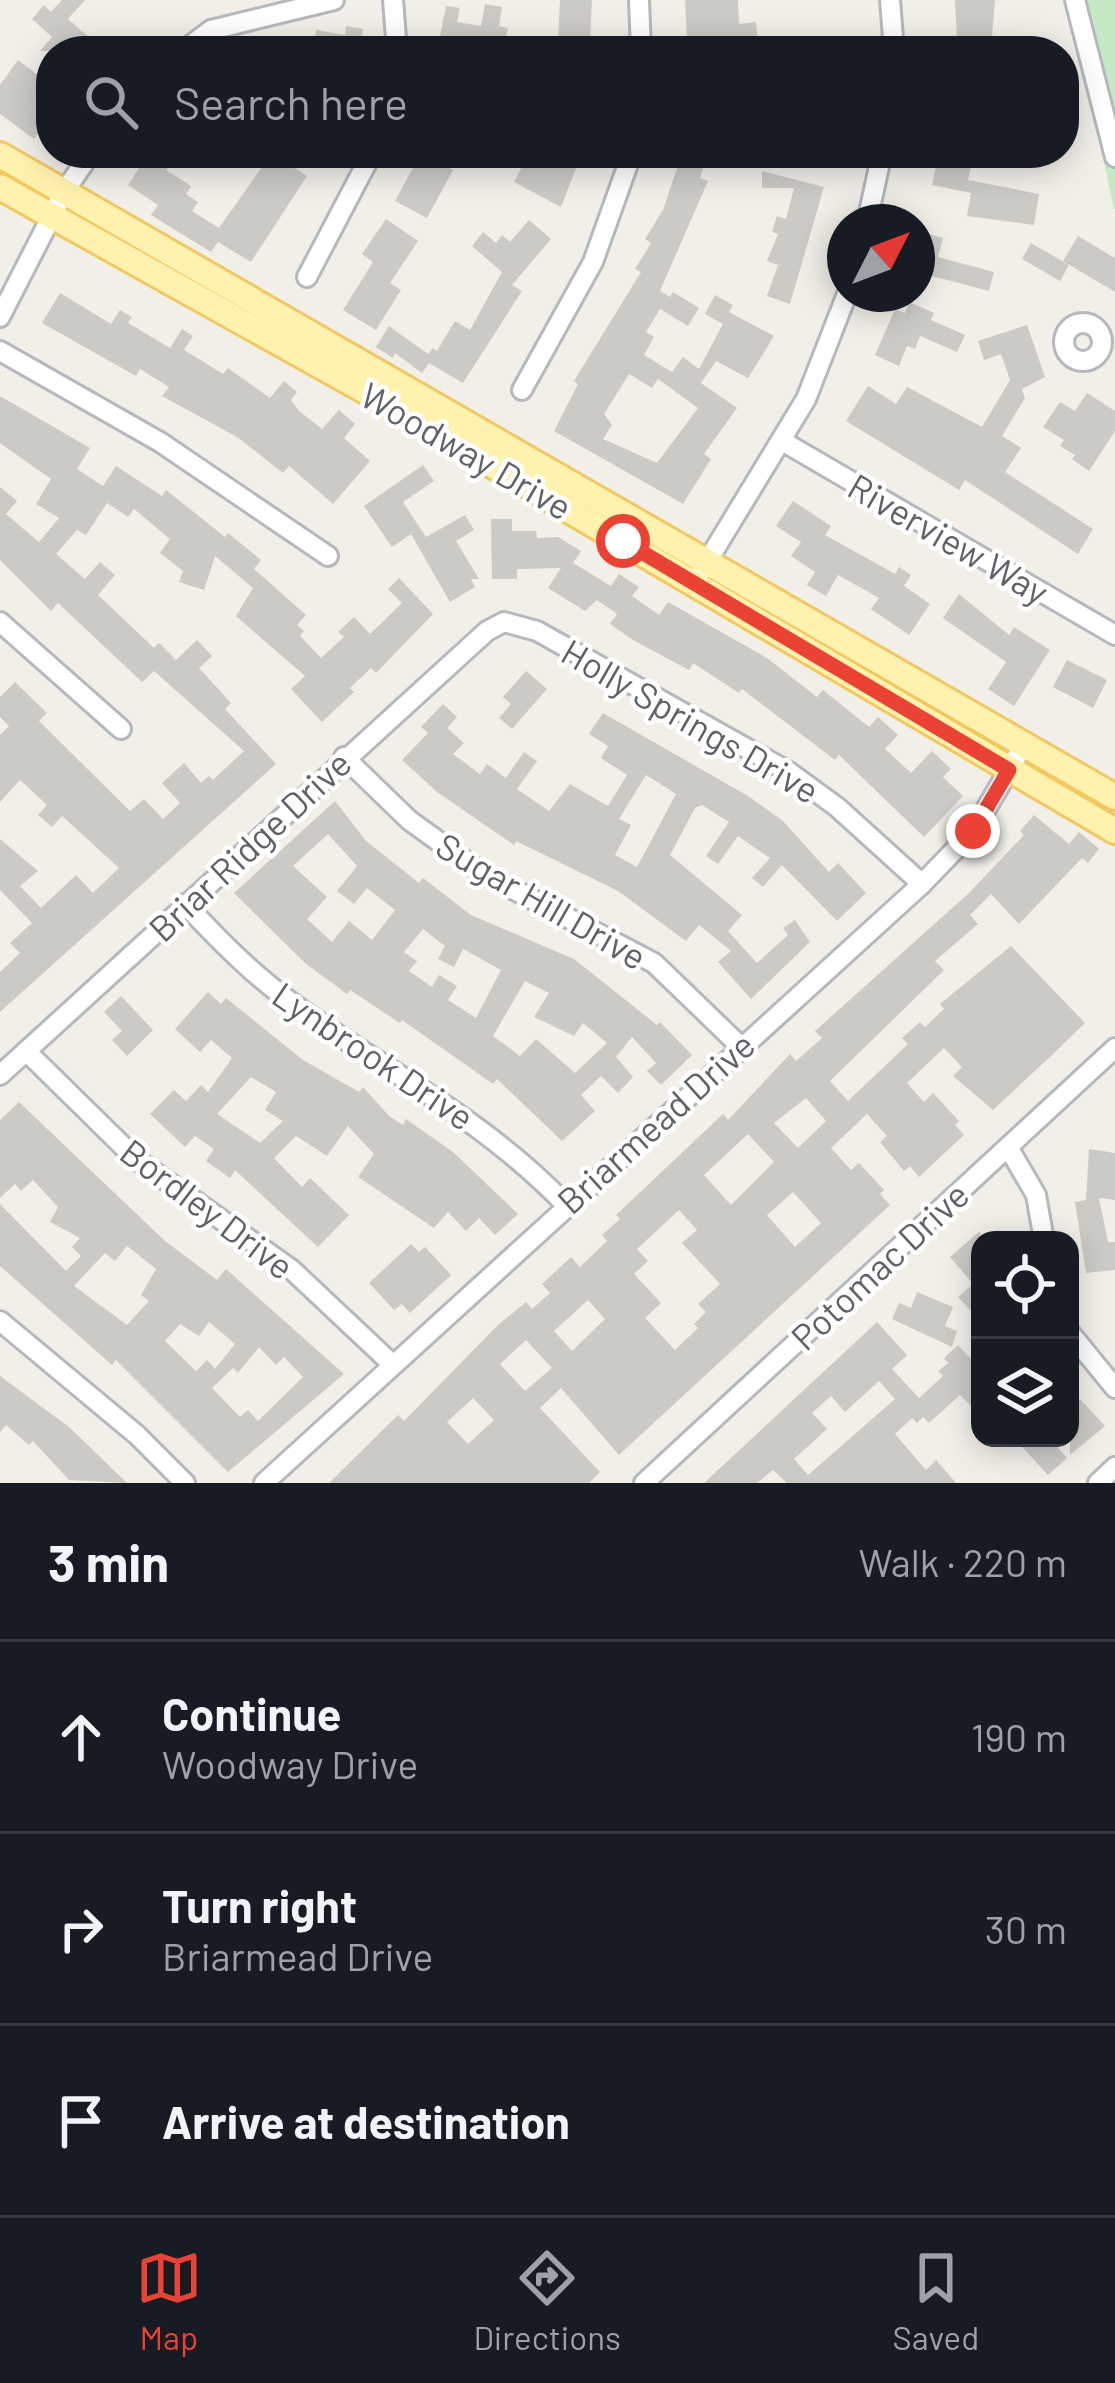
<!DOCTYPE html>
<meta charset="utf-8">
<style>
:root{--surface:#171b24;--page:#20242c;--text:#f1f3f6;--muted:#9ea1a6;--line:#363941;--accent:#ea4335}
body{margin:0;font-family:Barlow,sans-serif;background:var(--page);color:var(--text)}
.controls{position:absolute;right:36px;bottom:36px;display:grid;overflow:hidden;border-radius:24px;box-shadow:0 6px 30px #0003}
.controls button{width:108px;height:108px;display:grid;place-items:center;padding:0;border:0;border-bottom:3px solid var(--line);background:var(--surface);color:var(--text);font:60px sans-serif}
.compass{position:absolute;left:827px;top:204px;width:108px;height:108px;border-radius:50%;background:var(--surface);box-shadow:0 6px 30px #0003;rotate:48deg}
.stop{position:absolute;width:36px;height:36px;margin:-27px;border:9px solid #ea4335;border-radius:50%;background:#fff}
.stop.end{background:#ea4335;border-color:#fff;box-shadow:0 3px 12px #0008}
.list{margin:0;padding:0;list-style:none}
h2{display:flex;justify-content:space-between;align-items:center;height:156px;margin:0;padding:0 48px;font-size:51px}
h2 small{font-size:39px;font-weight:400;color:var(--muted)}
.list li{display:grid;grid-template-columns:78px 1fr auto;gap:36px;align-items:center;box-sizing:border-box;height:192px;padding:0 48px;border-top:3px solid var(--line)}
.list b{display:block;font-size:45px;white-space:nowrap}
.list p{margin:0;font-size:39px;white-space:nowrap;color:var(--muted)}
.list em{font-size:39px;font-style:normal;color:var(--muted)}
.icon{flex:none;width:66px;height:66px;fill:none;stroke:currentColor;stroke-width:2;stroke-linecap:round;stroke-linejoin:round}
.map{position:relative;flex:none;width:1115px;height:1483px;overflow:hidden}
.search{position:absolute;background:var(--surface);box-shadow:0 6px 30px #0003;left:36px;right:36px;top:36px;height:132px;display:flex;align-items:center;gap:30px;box-sizing:border-box;padding:0 42px;border-radius:48px;color:var(--muted);font-size:45px}
.sheet{height:732px;background:var(--surface)}
nav{display:flex;justify-content:space-around;align-items:center;box-sizing:border-box;height:168px;border-top:3px solid var(--line);background:var(--surface);font-size:33px;color:var(--muted)}
nav a{display:grid;justify-items:center;gap:6px}
nav .on{color:var(--accent)}
.map>svg:first-child{display:block}
</style>
<div class="map">
<svg width="1115" height="1483" viewBox="0 0 1115 1483">
<rect width="100%" height="100%" fill="#f1efe8"/>
<!-- green -->
<polygon fill="#c5e8c5" points="1069,0 1115,0 1115,209 1114,209"/>
<!-- building -->
<g fill="#cccac5" fill-rule="evenodd">
<polygon points="62,0 85,0 68,19 104,51 40,51 52,37 32,19 44,5 51,12"/>
<polygon points="560,0 592,0 590,41 558,40"/>
<polygon points="685,0 738,0 739,24 756,22 758,43 681,51 679,39 687,38"/>
<polygon points="955,0 995,0 992,37 957,40"/>
<polygon points="485,4 502,7 499,26 508,28 503,51 437,51 446,6 460,8 457,22 481,26"/>
<polygon points="346,26 363,29 360,51 313,51 316,30 345,35"/>
<polygon points="18,60 51,85 51,116 34,139 0,114 0,85"/>
<polygon points="149,153 185,153 166,170 191,186 186,194 198,202 192,211 219,228 264,164 250,153 271,153 307,176 251,262 218,242 211,252 151,215 158,205 128,185"/>
<polygon points="421,153 453,170 427,218 395,201"/>
<polygon points="529,153 582,153 561,207 514,182"/>
<path d="M682 153H708L700 178 708 181 660 291 670 297 673 292 699 308 688 326 660 309 646 332 654 337 644 355 672 372 683 357 699 369 723 324 705 314 715 295 733 305 729 312 774 336 748 378 716 361 701 383 737 408 704 454 711 459 683 504 554 431 578 384 574 381 641 272 635 269 651 243 645 239 663 210ZM629 374 652 388 658 379 698 408 657 463 603 439 612 425 604 414Z"/>
<polygon points="939,153 974,153 968,180 1039,194 1034,225 967,216 971,193 932,185"/>
<polygon points="762,171 824,187 790,304 767,296 778,265 767,261 778,234 772,232 777,216 786,219 794,188 762,188"/>
<polygon points="386,219 418,241 390,283 401,290 376,330 343,310 373,262 362,254"/>
<polygon points="529,220 551,239 512,285 522,291 463,383 429,363 422,373 395,353 393,358 376,347 389,326 428,354 433,348 437,351 455,321 470,330 502,272 472,246 483,232 496,243 502,235 510,242"/>
<polygon points="917,231 943,238 938,257 994,272 989,291 917,272"/>
<polygon points="1078,236 1115,258 1115,292 1063,261"/>
<polygon points="1031,243 1069,265 1060,281 1022,259"/>
<polygon points="60,293 111,324 120,310 132,317 128,323 170,348 182,329 193,336 184,350 223,374 228,368 270,398 284,381 297,392 291,400 299,411 322,429 339,410 355,424 344,438 370,461 333,504 289,466 283,473 237,437 162,396 169,387 140,369 136,376 42,323"/>
<polygon points="909,302 934,313 931,320 965,335 957,352 920,336 915,349 907,346 899,366 875,355 895,309 905,313"/>
<polygon points="1027,325 1045,377 1022,389 1025,398 1002,436 1021,448 1005,472 1093,529 1078,554 965,480 959,490 846,421 868,386 896,404 907,387 982,427 1010,380 1001,354 984,360 978,341"/>
<polygon points="1087,393 1115,411 1115,431 1089,471 1072,459 1075,455 1060,446 1064,440 1043,427 1060,402 1075,411"/>
<polygon points="0,396 90,448 77,469 103,486 116,466 162,496 166,490 225,537 228,533 261,560 254,569 306,615 297,625 304,631 300,636 321,658 344,637 338,632 354,617 370,634 402,603 388,589 399,578 433,614 376,673 371,668 350,688 354,692 322,722 291,689 305,676 236,616 253,588 215,556 204,590 179,582 183,571 160,553 170,539 134,509 128,517 107,503 86,535 77,530 56,554 85,579 100,562 115,575 98,595 154,648 159,643 176,660 197,640 212,656 199,668 231,703 225,709 276,764 0,1012 0,972 20,953 10,943 32,923 0,890 0,839 38,871 20,886 41,908 76,875 93,893 119,868 62,816 52,827 38,815 47,805 20,780 0,802 0,735 9,726 0,717 0,697 15,682 47,713 39,721 130,811 144,799 163,819 180,803 162,783 184,763 201,783 209,776 213,780 244,751 154,671 142,682 58,603 51,611 0,560 0,487 17,501 6,514 39,542 59,518 36,504 51,479 0,443"/>
<polygon points="423,465 434,481 403,502 426,537 465,515 474,530 456,541 479,579 471,579 475,587 450,602 411,534 392,547 364,506"/>
<polygon points="793,501 831,526 825,535 895,574 899,567 911,575 904,586 930,604 909,635 871,609 879,598 838,575 826,596 807,585 815,572 791,556 801,542 776,526"/>
<polygon points="491,519 512,519 512,531 536,531 537,538 558,537 581,551 573,563 611,586 619,574 639,587 632,596 659,615 668,602 767,658 817,697 823,690 869,727 878,717 898,735 885,749 911,773 932,751 951,769 943,777 963,796 924,837 839,755 835,760 742,689 739,693 693,663 689,670 633,640 610,624 617,614 597,600 585,611 548,588 561,568 517,569 517,579 492,579"/>
<polygon points="959,594 1009,635 1014,627 1050,650 1014,706 988,689 1006,662 943,618"/>
<polygon points="1067,660 1107,680 1093,708 1053,687"/>
<polygon points="526,671 547,689 512,729 499,718 511,704 503,697"/>
<path d="M443 704 457 717 447 728 464 743 453 754 480 774 487 764 506 778 524 752 537 761 517 789 549 811 570 784 608 806 627 775 601 758 608 746 589 734 603 713 748 796 783 821 829 872 838 863 866 893 837 921 782 865 763 887 752 878 770 858 738 836 718 864 706 856 729 822 702 805 695 808 670 855 742 915 728 931 757 963 788 935 783 928 795 920 810 942 751 999 718 962 731 951 699 925 686 941 618 891 516 841 514 845 437 792 402 760 428 733 421 727ZM646 775 676 794 637 867 615 855 631 825 619 819Z"/>
<path d="M335 801 366 841 419 883 423 878 471 915 574 959 657 1025 660 1022 692 1055 661 1085 647 1071 656 1063 632 1037 616 1057 633 1077 618 1093 601 1076 581 1095 595 1111 562 1141 497 1079 493 1084 402 1020 400 1023 350 990 347 994 305 963 234 893ZM328 834 357 866 337 891 354 904 367 888 395 910 372 940 349 921 332 942 307 919 327 897 293 866ZM423 929 445 946 438 959 454 967 463 949 501 970 476 1018 448 1000 457 986 439 975 432 987 409 971 417 961 404 952ZM525 981 549 993 534 1017 574 1036 583 1023 607 1043 575 1073 536 1039 520 1056 493 1036Z"/>
<path d="M1034 815 1069 844 1079 832 1099 849 1088 863 1082 858 1019 924 991 894 970 915 978 924 935 961 944 970 830 1081 848 1101 908 1044 902 1038 920 1022 925 1027 944 1009 940 1004 1011 946 1085 1023 1051 1056 993 1110 953 1076 962 1067 944 1048 907 1083 924 1102 933 1093 959 1121 955 1125 964 1135 919 1177 910 1166 904 1171 880 1142 887 1136 867 1114 831 1148 851 1170 859 1163 884 1190 880 1194 890 1205 619 1455 561 1388 540 1408 600 1472 589 1483H329L398 1415 404 1421 498 1325 526 1302 532 1309 550 1293 542 1284 571 1257 580 1267 607 1241 602 1235 620 1219 616 1215 723 1114 728 1120 790 1054 796 1061 822 1038 815 1031 969 893 1024 835 1020 831ZM806 1098 826 1121 798 1148 774 1123ZM748 1134 774 1162 731 1205 704 1175ZM793 1192 821 1223 795 1247 767 1215ZM679 1210 697 1230 682 1243 720 1284 698 1304 706 1312 694 1324 698 1328 675 1350 645 1318 661 1303 634 1274 648 1261 637 1249ZM588 1300 605 1319 572 1351 554 1331ZM526 1340 552 1368 525 1391 500 1364ZM473 1398 494 1420 468 1444 447 1422Z"/>
<path d="M208 992 221 1004 226 998 303 1060 359 1092 363 1087 389 1116 403 1125 406 1119 453 1152 518 1214 495 1235 479 1218 466 1231 448 1212 434 1228 358 1177 374 1154 348 1126 327 1156 296 1136 274 1158 302 1187 310 1178 349 1215 318 1247 235 1170 230 1178 206 1161 214 1149 195 1136 185 1147 150 1114 174 1090 186 1101 201 1085 208 1092 232 1058 211 1040 200 1052 175 1029ZM251 1077 276 1092 265 1110 283 1121 260 1143 217 1114Z"/>
<polygon points="121,996 153,1030 127,1056 112,1040 122,1031 104,1012"/>
<path d="M19 1102 165 1241 217 1280 226 1269 344 1374 228 1472 116 1360 112 1365 0 1266V1204L66 1271 81 1256 72 1247 80 1238 50 1222 58 1207 33 1180 21 1191 15 1184 0 1198V1120ZM127 1246 156 1269 141 1295 149 1301 127 1325 74 1286 105 1253 115 1261ZM209 1322 235 1344 215 1369 207 1360 196 1371 165 1341 180 1324 199 1336ZM259 1347 276 1365 284 1357 303 1377 258 1421 248 1410 240 1417 212 1388 233 1368 238 1373Z"/>
<polygon points="1089,1149 1115,1153 1115,1200 1099,1198 1108,1242 1115,1242 1115,1270 1086,1273 1075,1202 1086,1200"/>
<polygon points="980,1231 980,1302 970,1310 958,1297 973,1284 950,1257"/>
<polygon points="411,1244 419,1252 425,1247 451,1275 410,1313 402,1304 394,1310 369,1283"/>
<polygon points="917,1292 953,1307 945,1326 957,1331 952,1347 892,1319 899,1303 911,1308"/>
<path d="M877 1322 907 1355 892 1369 919 1398 943 1376 938 1371 948 1363 944 1358 958 1345 972 1360 980 1353V1415L960 1395 929 1423 923 1417 917 1423 912 1418 895 1434 926 1470 936 1460 956 1483H787L773 1470 757 1483H704ZM879 1381 895 1399 808 1475 794 1459 827 1429 812 1413 831 1396 845 1412Z"/>
<polygon points="0,1376 69,1427 127,1483 69,1480 33,1441 29,1445 6,1425 0,1432"/>
<polygon points="1080,1399 1105,1426 1070,1455 1070,1408"/>
<polygon points="1014,1438 1049,1438 1067,1458 1048,1475"/>
</g>
<g fill="none" stroke-linecap="round" stroke-linejoin="round">
<defs>
<g id="minor">
<polyline points="393,0 397,51"/>
<polyline points="639,0 641,51"/>
<polyline points="890,0 894,51"/>
<polyline points="1075,0 1115,157"/>
<polyline points="183,51 211,30 334,0"/>
<polyline points="867,222 882,153"/>
<polyline points="307,277 372,153"/>
<polyline points="0,317 64,192 91,153"/>
<circle cx="1083" cy="342" r="19"/>
<polyline points="0,351 160,442 328,556"/>
<polyline points="522,390 593,262 632,153"/>
<polyline points="782,441 1115,635"/>
<polyline points="702,570 806,399 847,294"/>
<polyline points="0,622 121,729"/>
<polyline points="344,757 409,820 482,873 654,963 739,1045"/>
<path d="M185 904C219 940 252 974 292 1003 388 1073 481 1117 565 1204"/>
<polyline points="26,1051 137,1160 291,1269 392,1364"/>
<polyline points="0,1075 487,631 504,622 537,631 789,772 837,807 922,884"/>
<polyline points="1008,1147 1036,1195 1044,1240"/>
<polyline points="0,1321 137,1435 185,1483"/>
<polyline points="1070,1333 1115,1388"/>
<polyline points="264,1483 922,884 973,831 1016,758"/>
<polyline points="644,1483 1115,1048"/>
<polyline points="1098,1483 1115,1467"/>
</g>
<g id="major">
<polyline points="0,155 1115,797"/>
<polyline points="0,187 378,398 1115,831"/>
</g>
</defs>
<!-- minor casing -->
<use href="#minor" stroke="#b5b8bc" stroke-width="24"/>
<!-- major casing -->
<use href="#major" stroke="#f2c960" stroke-width="30"/>
<!-- minor -->
<use href="#minor" stroke="#fff" stroke-width="18"/>
<!-- major -->
<use href="#major" stroke="#fff2af" stroke-width="24"/>
</g>
<g fill="none" stroke-linecap="round" stroke-linejoin="round">
<!-- route -->
<polyline stroke="#ea4335" stroke-width="15" points="623,541 1009,770 973,831"/>
</g>
<g text-anchor="middle" dominant-baseline="central" stroke-width="9" stroke-linejoin="round" paint-order="stroke">
<!-- street labels -->
<g font-size="36" fill="#5f6368" stroke="#fff">
<text transform="translate(467 450) rotate(30)">Woodway Drive</text>
<text transform="translate(949 538) rotate(30)">Riverview Way</text>
<text transform="translate(691 720) rotate(30)">Holly Springs Drive</text>
<text transform="translate(249 845) rotate(-43)">Briar Ridge Drive</text>
<text transform="translate(542 900) rotate(30)">Sugar Hill Drive</text>
<text transform="translate(374 1055) rotate(34)">Lynbrook Drive</text>
<text transform="translate(655 1122) rotate(-42)">Briarmead Drive</text>
<text transform="translate(208 1208) rotate(37)">Bordley Drive</text>
<text transform="translate(879 1265) rotate(-43)">Potomac Drive</text>
</g>
</g>
</svg>
<div class="controls">
<button><svg class="icon" aria-label="locate" viewBox="0 0 24 24"><circle cx="12" cy="12" r="6"/><path d="M12 2v4M12 18v4M2 12h4M18 12h4"/></svg></button>
<button><svg class="icon" aria-label="layers" viewBox="0 0 24 24"><path d="M12 4l9 5-9 5-9-5zM3 14l9 5 9-5"/></svg></button>
</div>
<svg class="compass" viewBox="-18 -18 36 36"><path d="M0-13l5 13h-10z" fill="#e53935"/><path d="M0 13l5-13h-10z" fill="#9ea1a6"/></svg>
<div class="stop" style="left:623px;top:541px"></div>
<div class="stop end" style="left:973px;top:831px"></div>
<div class="search"><svg class="icon" aria-label="search" viewBox="0 0 24 24"><circle cx="10" cy="10" r="6"/><path d="M15 15l6 6"/></svg>Search here</div>
</div>
<section class="sheet">
<h2>3 min<small>Walk · 220 m</small></h2>
<ul class="list">
<li><svg class="icon" aria-label="ahead" viewBox="0 0 24 24"><path d="M12 20V5M6 11l6-6 6 6"/></svg><div><b>Continue</b><p>Woodway Drive</p></div><em>190 m</em></li>
<li><svg class="icon" aria-label="right" viewBox="0 0 24 24"><path d="M7 20v-9h11M14 6l5 5-5 5"/></svg><div><b>Turn right</b><p>Briarmead Drive</p></div><em>30 m</em></li>
<li><svg class="icon" aria-label="arrive" viewBox="0 0 24 24"><path d="M6 21V4h12l-3 4 3 4H6"/></svg><div><b>Arrive at destination</b></div></li>
</ul>
</section>
<nav>
<a class="on"><svg class="icon" aria-label="map" viewBox="0 0 24 24"><path d="M3 6l6-2 6 2 6-2v14l-6 2-6-2-6 2zM9 4v14M15 6v14"/></svg>Map</a>
<a><svg class="icon" aria-label="directions" viewBox="0 0 24 24"><path d="M12 3l9 9-9 9-9-9zM9 14v-3h6M13 9l2 2-2 2"/></svg>Directions</a>
<a><svg class="icon" aria-label="saved" viewBox="0 0 24 24"><path d="M7 4h10v16l-5-4-5 4z"/></svg>Saved</a>
</nav>
